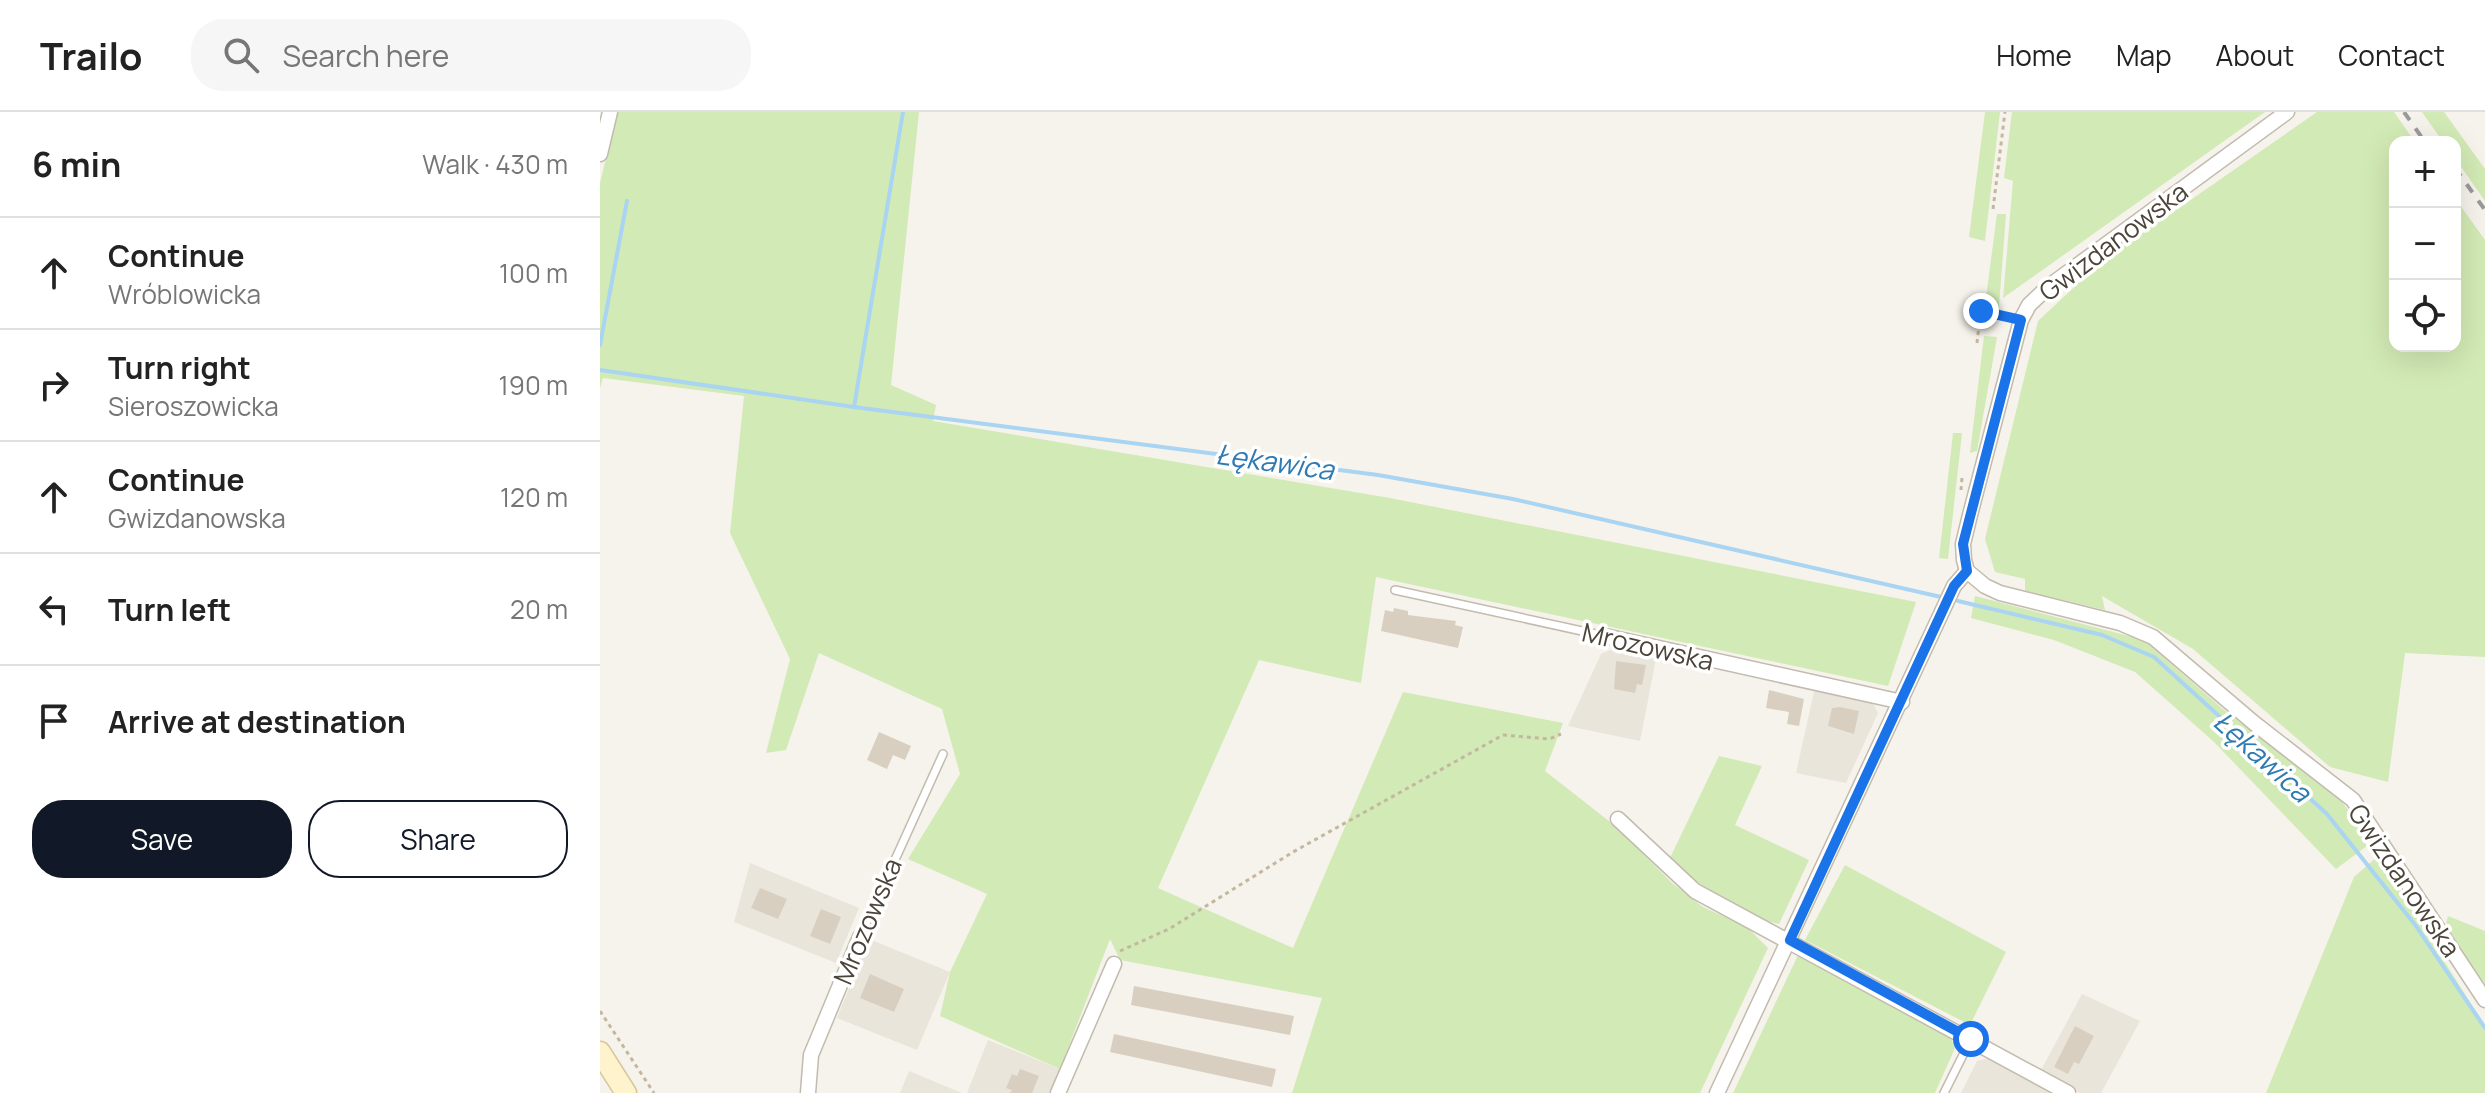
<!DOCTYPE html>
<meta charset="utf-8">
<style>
:root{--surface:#fff;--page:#f6f6f6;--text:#222;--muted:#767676;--line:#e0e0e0;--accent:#111827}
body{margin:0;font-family:Manrope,sans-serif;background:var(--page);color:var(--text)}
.controls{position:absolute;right:24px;top:24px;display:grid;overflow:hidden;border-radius:16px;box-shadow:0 8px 32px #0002}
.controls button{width:72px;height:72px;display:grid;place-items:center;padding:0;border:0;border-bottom:2px solid var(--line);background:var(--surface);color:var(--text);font:40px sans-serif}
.stop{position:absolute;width:24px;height:24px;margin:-18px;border:6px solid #1a73e8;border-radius:50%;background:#fff}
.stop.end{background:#1a73e8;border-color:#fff;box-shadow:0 2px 8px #0008}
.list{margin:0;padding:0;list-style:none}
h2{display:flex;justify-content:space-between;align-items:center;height:104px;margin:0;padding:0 32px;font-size:34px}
h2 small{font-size:26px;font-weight:400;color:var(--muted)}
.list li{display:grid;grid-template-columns:52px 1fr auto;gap:24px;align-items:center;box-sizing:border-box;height:112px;padding:0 32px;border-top:2px solid var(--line)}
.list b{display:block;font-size:30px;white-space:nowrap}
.list p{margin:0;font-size:26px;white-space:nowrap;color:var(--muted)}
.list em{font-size:26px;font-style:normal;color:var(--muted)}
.actions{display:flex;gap:16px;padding:24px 32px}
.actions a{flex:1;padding:18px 0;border:2px solid var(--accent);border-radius:32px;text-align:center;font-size:28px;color:var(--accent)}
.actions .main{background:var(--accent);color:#fff}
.icon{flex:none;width:44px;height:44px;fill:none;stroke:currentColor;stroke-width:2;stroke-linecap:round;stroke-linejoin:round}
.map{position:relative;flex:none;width:1885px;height:981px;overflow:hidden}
header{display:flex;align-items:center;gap:48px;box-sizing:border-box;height:112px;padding:0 40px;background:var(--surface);border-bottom:2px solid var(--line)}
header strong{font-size:38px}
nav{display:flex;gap:44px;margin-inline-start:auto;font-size:28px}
.search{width:560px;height:72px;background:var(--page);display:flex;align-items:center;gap:20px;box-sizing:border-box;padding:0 28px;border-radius:32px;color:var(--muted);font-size:30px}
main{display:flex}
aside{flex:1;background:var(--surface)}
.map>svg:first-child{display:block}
</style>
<header>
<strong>Trailo</strong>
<div class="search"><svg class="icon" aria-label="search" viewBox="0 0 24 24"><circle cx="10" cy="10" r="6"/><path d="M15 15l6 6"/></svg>Search here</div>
<nav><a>Home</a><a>Map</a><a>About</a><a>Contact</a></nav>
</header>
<main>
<aside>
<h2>6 min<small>Walk · 430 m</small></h2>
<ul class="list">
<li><svg class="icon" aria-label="ahead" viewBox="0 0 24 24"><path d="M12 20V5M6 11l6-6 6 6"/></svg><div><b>Continue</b><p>Wróblowicka</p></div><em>100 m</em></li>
<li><svg class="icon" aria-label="right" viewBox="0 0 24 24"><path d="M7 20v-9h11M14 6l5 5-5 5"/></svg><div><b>Turn right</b><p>Sieroszowicka</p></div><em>190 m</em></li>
<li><svg class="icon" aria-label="ahead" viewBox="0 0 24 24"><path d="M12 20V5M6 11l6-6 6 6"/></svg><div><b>Continue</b><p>Gwizdanowska</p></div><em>120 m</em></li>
<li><svg class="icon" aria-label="left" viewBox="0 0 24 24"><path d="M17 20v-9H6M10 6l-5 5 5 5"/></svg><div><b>Turn left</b></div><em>20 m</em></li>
<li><svg class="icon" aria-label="arrive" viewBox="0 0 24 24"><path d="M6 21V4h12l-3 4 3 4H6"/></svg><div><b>Arrive at destination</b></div></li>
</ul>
<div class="actions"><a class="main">Save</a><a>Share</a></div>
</aside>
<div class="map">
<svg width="1885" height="981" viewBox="0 0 1885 981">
<rect width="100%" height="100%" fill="#f6f3ec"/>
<!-- residential -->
<g fill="#eae5da">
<polygon points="1019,534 1057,542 1040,629 968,614 1001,542"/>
<polygon points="1215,575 1271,588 1278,601 1246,671 1196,661"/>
<polygon points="150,751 259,796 236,851 134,810"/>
<polygon points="269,827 350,860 317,938 237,906"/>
<polygon points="1482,882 1540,909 1501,981 1480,981 1440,960"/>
<polygon points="388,928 460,957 451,981 367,981"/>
<polygon points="1389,946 1455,981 1361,981 1377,949"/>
<polygon points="309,959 362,981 300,981"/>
</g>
<!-- green -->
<g fill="#d2eab5">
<polygon points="17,0 319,0 291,273 336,293 333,309 790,386 1316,490 1288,574 776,465 761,571 659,548 558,776 693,836 803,580 963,611 945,659 1014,713 1072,771 1103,795 1147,815 1168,836 1100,981 692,981 722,886 520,848 510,827 460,957 340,904 350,860 387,782 308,747 360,662 342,597 219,541 186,638 166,641 190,547 130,421 144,284 3,266 0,276 0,71"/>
<polygon points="1385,0 1400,0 1385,129 1369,125"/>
<polygon points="1412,0 1665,0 1403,186 1413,69 1404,66"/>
<polygon points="1717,0 1794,0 1815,30 1795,30 1795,234 1855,234 1855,86 1885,128 1885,545 1805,541 1788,670 1730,655 1593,537 1502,484 1505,498 1425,479 1425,467 1395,460 1385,427 1438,209 1500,151"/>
<polygon points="1822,0 1844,0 1885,57 1885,89 1855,46 1855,30 1843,30"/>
<polygon points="1397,102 1406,102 1399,195 1385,193"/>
<polygon points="1384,224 1397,225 1377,339 1370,341"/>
<polygon points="1353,321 1362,321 1348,447 1339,446"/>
<polygon points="1375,484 1544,528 1624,598 1740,687 1762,717 1767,734 1736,757 1614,630 1535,560 1454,528 1371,506"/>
<path d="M1119 644 1162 654 1135 713 1209 748 1179 812C1137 803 1101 775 1070 746Z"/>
<polygon points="1778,744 1885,914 1885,981 1666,981 1754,765"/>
<polygon points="1245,753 1406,840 1370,913 1205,828"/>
<polygon points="1848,804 1885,819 1885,872 1845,817"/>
<polygon points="1198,843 1350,924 1355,936 1335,981 1133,981"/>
</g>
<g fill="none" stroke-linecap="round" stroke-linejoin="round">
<!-- stream -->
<g stroke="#a9d4f2" stroke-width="4">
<polyline points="0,233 27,89"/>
<polyline points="0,258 254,295 778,363 913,387 1341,485"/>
<polyline points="254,295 303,0"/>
<polyline points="1358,489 1502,523 1554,545 1727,702 1816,814 1885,916"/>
</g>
</g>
<!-- building -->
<g fill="#d8cfc1">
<polygon points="794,496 808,499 808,503 856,509 855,513 863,515 858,536 781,519 785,498 793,500"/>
<polygon points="1016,549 1046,553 1042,573 1037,572 1035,581 1014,577"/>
<polygon points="1169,578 1204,587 1199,614 1187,612 1189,600 1166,596"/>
<polygon points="1240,595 1259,599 1254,622 1228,614 1232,596"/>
<polygon points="279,620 311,634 305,648 293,643 287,657 267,648"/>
<polygon points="160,776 187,787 178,807 151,796"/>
<polygon points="221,797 241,805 230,832 210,824"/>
<polygon points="270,862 304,877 294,900 260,886"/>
<polygon points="534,874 694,904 690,923 531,893"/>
<polygon points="1475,914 1494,924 1479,952 1474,950 1468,962 1454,955"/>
<polygon points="514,922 676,957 672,975 510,940"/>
<polygon points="420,957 439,964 432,981 410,981 412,978 406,976 412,962 417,964"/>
</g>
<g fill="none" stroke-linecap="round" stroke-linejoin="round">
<defs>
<g id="lane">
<polyline points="795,478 1005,524"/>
<polyline points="260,825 343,642"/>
<polyline points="1344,981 1371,927"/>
</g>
<g id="street">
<polyline points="1687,0 1448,175 1429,193 1421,208 1370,403 1363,432 1364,448 1367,459 1385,474 1400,481 1520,511 1553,525 1654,611 1753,688 1885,888"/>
<polyline points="0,42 10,0"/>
<polyline points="1005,524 1302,590"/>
<polyline points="1018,707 1095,779 1468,981"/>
<polyline points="208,981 211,943 260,825"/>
<polyline points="458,981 514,852"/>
<polyline points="1117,981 1354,474 1367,459"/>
</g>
<polyline id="secondary" points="0,940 26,981"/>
</defs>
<!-- lane casing -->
<use href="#lane" stroke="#c2bbae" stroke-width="10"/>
<!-- street casing -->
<use href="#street" stroke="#c2bbae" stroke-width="17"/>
<!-- secondary casing -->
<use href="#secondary" stroke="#d6c79b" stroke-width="23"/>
<!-- path -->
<g stroke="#c4b79f" stroke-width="3" stroke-dasharray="4 4" stroke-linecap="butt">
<polyline points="1393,97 1405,0"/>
<polyline points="1381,199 1409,203"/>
<polyline points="1377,231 1382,188"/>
<polyline points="1361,378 1362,366"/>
<polyline points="520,839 569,817 693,740 903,623 949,627 961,622"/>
<polyline points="0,899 54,981"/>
</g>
<!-- lane -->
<use href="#lane" stroke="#fff" stroke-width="7"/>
<!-- street -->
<use href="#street" stroke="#fff" stroke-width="14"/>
<!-- secondary -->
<use href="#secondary" stroke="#fff3cd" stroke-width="20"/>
<!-- rail -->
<g stroke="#9a9a9a" stroke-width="4" stroke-dasharray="10 10" stroke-linecap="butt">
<polyline points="1804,0 1825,30"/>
<polyline points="1855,56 1885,98"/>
</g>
</g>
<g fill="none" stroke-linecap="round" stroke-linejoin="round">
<!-- route -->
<polyline stroke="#1a73e8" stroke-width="10" points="1371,927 1190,828 1354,474 1367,459 1363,432 1421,208 1381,199"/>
</g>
<g text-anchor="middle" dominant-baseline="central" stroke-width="7" stroke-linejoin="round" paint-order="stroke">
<!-- street labels -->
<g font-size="26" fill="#4b4439" stroke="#fff">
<text transform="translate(1513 129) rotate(-37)">Gwizdanowska</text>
<text transform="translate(1048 534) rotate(13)">Mrozowska</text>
<text transform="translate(1805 768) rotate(56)">Gwizdanowska</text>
<text transform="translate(267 809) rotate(-67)">Mrozowska</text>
</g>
<!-- water labels -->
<g font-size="28" font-style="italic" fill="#2e7ab2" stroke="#fff">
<text transform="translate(675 349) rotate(8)">Łękawica</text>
<text transform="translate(1663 644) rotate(42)">Łękawica</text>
</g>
</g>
</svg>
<div class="controls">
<button>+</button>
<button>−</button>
<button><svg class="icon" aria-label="locate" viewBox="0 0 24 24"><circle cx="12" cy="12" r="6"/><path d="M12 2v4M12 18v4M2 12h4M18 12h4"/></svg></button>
</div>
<div class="stop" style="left:1371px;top:927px"></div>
<div class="stop end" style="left:1381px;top:199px"></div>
</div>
</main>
